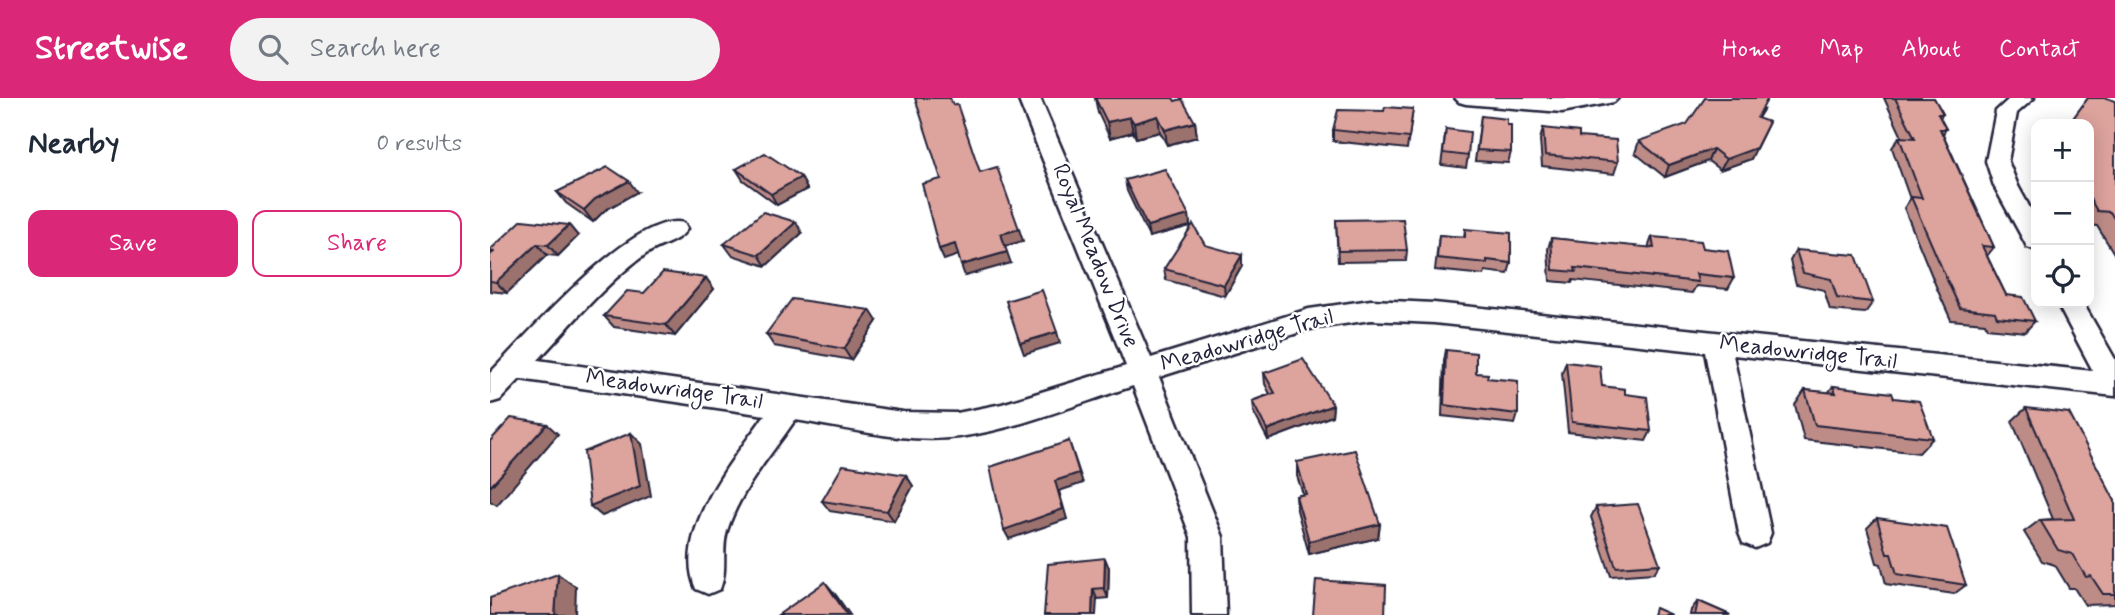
<!DOCTYPE html>
<meta charset="utf-8">
<style>
:root{--surface:#fff;--page:#f2f2f3;--text:#1f2937;--muted:#747a83;--line:#e0e1e3;--accent:#db2777}
body{margin:0;font-family:Mynerve,sans-serif;background:var(--page);color:var(--text)}
.controls{position:absolute;right:21px;top:21px;display:grid;overflow:hidden;border-radius:14px;box-shadow:0 4px 18px #0003}
.controls button{width:63px;height:63px;display:grid;place-items:center;padding:0;border:0;border-bottom:2px solid var(--line);background:var(--surface);color:var(--text);font:35px sans-serif}
.list{margin:0;padding:0;list-style:none}
h2{display:flex;justify-content:space-between;align-items:center;height:91px;margin:0;padding:0 28px;font-size:30px}
h2 small{font-size:23px;font-weight:400;color:var(--muted)}
.actions{display:flex;gap:14px;padding:21px 28px}
.actions a{flex:1;padding:16px 0;border:2px solid var(--accent);border-radius:14px;text-align:center;font-size:24px;color:var(--accent)}
.actions .main{background:var(--accent);color:#fff}
.icon{flex:none;width:38px;height:38px;fill:none;stroke:currentColor;stroke-width:2;stroke-linecap:round;stroke-linejoin:round}
.map{position:relative;flex:none;width:1625px;height:517px;overflow:hidden}
header{display:flex;align-items:center;gap:42px;box-sizing:border-box;height:98px;padding:0 35px;background:var(--accent);color:#fff}
header strong{font-size:33px}
nav{display:flex;gap:38px;margin-inline-start:auto;font-size:24px}
.search{width:490px;height:63px;background:var(--page);display:flex;align-items:center;gap:18px;box-sizing:border-box;padding:0 24px;border-radius:38px;color:var(--muted);font-size:26px}
main{display:flex}
aside{flex:1;background:var(--surface)}
.map>svg:first-child{display:block}
</style>
<header>
<strong>Streetwise</strong>
<div class="search"><svg class="icon" aria-label="search" viewBox="0 0 24 24"><circle cx="10" cy="10" r="6"/><path d="M15 15l6 6"/></svg>Search here</div>
<nav><a>Home</a><a>Map</a><a>About</a><a>Contact</a></nav>
</header>
<main>
<aside>
<h2>Nearby<small>0 results</small></h2>
<ul class="list">
</ul>
<div class="actions"><a class="main">Save</a><a>Share</a></div>
</aside>
<div class="map">
<svg width="1625" height="517" viewBox="0 0 1625 517">
<rect width="100%" height="100%" fill="#fff"/>
<filter id="ink" filterUnits="userSpaceOnUse"><feTurbulence type="fractalNoise" baseFrequency=".0143" numOctaves="2"/><feDisplacementMap in="SourceGraphic" scale="14" xChannelSelector="R" yChannelSelector="G"/><feConvolveMatrix kernelMatrix="1 2 1 2 8 2 1 2 1" color-interpolation-filters="sRGB"/></filter>
<g filter="url(#ink)">
<g fill="none" stroke-linecap="round" stroke-linejoin="round">
<defs>
<g id="minor">
<path d="M528 0H550L661 260 819 211 881 202 944 205 1603 273 1567 205H1593L1625 261V298L1243 257 1281 435 1277 445 1265 450 1253 445 1249 435 1215 254 944 225 881 222 820 231 669 279 733 439 736 517H702L701 439 643 288C587 306 528 331 469 339 416 346 357 330 305 322 281 357 250 392 237 433 231 452 238 472 230 491L218 496 206 491C181 435 244 360 275 317L30 281 10 302 0 305V275C34 241 145 111 194 125L197 131C189 144 169 147 156 156 115 185 83 225 48 262L413 314 467 315 512 306 636 268Z"/>
<polygon points="965,0 1128,0 1124,4 1072,14 976,6 969,4"/>
<polygon points="1520,0 1544,0 1527,15 1518,63 1528,88 1546,121 1546,152 1537,149 1534,143 1504,88 1496,63 1506,13"/>
</g>
</defs>
<!-- minor casing -->
<use href="#minor" stroke="#22223b" stroke-width="5"/>
<!-- minor -->
<use href="#minor" fill="#fff" fill-rule="evenodd"/>
</g>
<!-- wall -->
<g fill="#be8c87" stroke="#22223b" stroke-width="2">
<polygon points="605,0 685,3 705,24 707,39 677,47 670,34 646,40 643,34 620,40 608,15"/>
<polygon points="1394,0 1444,0 1453,16 1450,20 1456,31 1453,36 1504,149 1497,158 1516,197 1545,223 1535,234 1497,230 1495,225 1461,222 1448,193 1414,110 1420,101 1402,50 1409,39 1412,39"/>
<polygon points="1598,0 1625,3 1625,157 1607,128 1599,127 1599,26 1579,26"/>
<polygon points="923,11 917,51 843,43 843,32 894,13"/>
<polygon points="1273,12 1268,20 1261,61 1230,72 1218,63 1175,79 1145,55 1149,43"/>
<polygon points="991,18 1017,27 1021,54 1018,65 985,63"/>
<polygon points="1053,30 1089,39 1128,64 1124,76 1052,68 1050,42"/>
<polygon points="956,31 978,58 976,70 951,67"/>
<polygon points="246,71 311,79 317,91 287,107 253,82"/>
<polygon points="635,82 699,117 700,128 659,139 637,93"/>
<polygon points="67,94 147,94 114,113 103,124 76,105"/>
<polygon points="846,122 917,152 916,163 848,164"/>
<polygon points="306,124 312,135 276,168 242,157 234,146"/>
<polygon points="975,131 1021,165 1018,176 995,173 994,177 945,172 949,137 974,139"/>
<polygon points="88,138 68,158 57,157 17,195 0,193 0,157 1,156 0,152"/>
<polygon points="1162,139 1213,150 1244,180 1238,191 1206,188 1202,195 1083,182 1082,185 1060,183 1058,151 1061,140 1158,150"/>
<polygon points="1306,152 1383,204 1375,215 1340,212 1334,192 1306,186 1300,163"/>
<polygon points="752,157 752,168 735,198 676,182 674,171"/>
<polygon points="216,180 224,191 185,238 124,229 114,218 154,195"/>
<polygon points="387,223 361,262 284,248 276,236"/>
<polygon points="956,252 986,275 997,280 1028,316 1025,326 952,318 954,263"/>
<polygon points="1076,264 1112,288 1135,296 1161,333 1156,343 1078,334 1072,275"/>
<polygon points="774,275 843,307 842,318 778,342 763,313 762,303 780,296 775,286"/>
<polygon points="1343,288 1404,300 1443,340 1429,355 1314,342 1305,307 1315,292 1338,295"/>
<polygon points="1536,310 1625,403 1625,506 1595,507 1584,490 1579,490 1565,467 1552,463 1534,434 1550,422 1563,421 1522,323"/>
<polygon points="807,364 890,426 888,440 819,456 807,412 806,398 813,396 807,378"/>
<polygon points="416,377 423,388 404,423 340,413 332,403"/>
<polygon points="1106,409 1170,466 1164,475 1121,478 1101,419"/>
<polygon points="1387,420 1476,487 1464,496 1396,486 1391,466 1387,465 1377,430"/>
<polygon points="619,470 618,500 607,501 554,517"/>
<polygon points="1208,503 1240,517 1200,517 1201,512"/>
</g>
<!-- shaded-wall -->
<g fill="#9b726e" stroke="#22223b" stroke-width="2">
<polygon points="668,18 670,34 646,40 644,25"/>
<polygon points="640,19 643,34 620,40 617,24"/>
<polygon points="705,24 707,39 677,47 675,32"/>
<polygon points="1279,24 1261,61 1230,72 1236,61"/>
<polygon points="1223,51 1218,63 1175,79 1179,67"/>
<polygon points="311,79 317,91 287,107 281,96"/>
<polygon points="139,83 147,94 114,113 103,124 94,112 105,101"/>
<polygon points="699,117 700,128 659,139 657,128"/>
<polygon points="306,124 312,135 276,168 269,157"/>
<polygon points="79,127 88,138 68,158 58,147"/>
<polygon points="529,131 533,143 515,148 511,136"/>
<polygon points="47,146 57,157 17,195 6,184"/>
<polygon points="465,146 469,157 454,162 449,151"/>
<polygon points="517,154 521,165 475,178 471,167"/>
<polygon points="752,157 752,168 735,198 734,187"/>
<polygon points="216,180 224,191 185,238 176,227"/>
<polygon points="380,212 387,223 361,262 354,251"/>
<polygon points="567,234 570,245 534,256 530,245"/>
<polygon points="843,307 842,318 778,342 777,332"/>
<polygon points="57,326 68,336 7,407 0,403 0,389"/>
<polygon points="141,335 152,346 161,398 112,418 100,408"/>
<polygon points="579,343 593,385 569,393 577,421 519,441 514,432 565,383"/>
<polygon points="416,377 423,388 404,423 397,413"/>
<polygon points="890,426 888,440 819,456 819,443"/>
<polygon points="615,460 619,470 618,500 614,490"/>
<polygon points="68,476 86,489 85,517 65,517"/>
<polygon points="335,484 346,497 360,517 357,517"/>
<polygon points="603,491 607,501 606,517 602,517"/>
</g>
<!-- building -->
<g fill="#dda39d" stroke="#22223b" stroke-width="2">
<polygon points="425,0 460,0 463,7 467,6 490,74 507,69 529,131 511,136 517,154 471,167 465,146 449,151 432,86 451,81"/>
<polygon points="605,0 683,0 685,3 692,1 705,24 675,32 668,18 644,25 640,19 617,24"/>
<polygon points="1215,0 1278,0 1267,20 1279,24 1266,50 1236,61 1223,51 1179,67 1149,43 1197,26"/>
<polygon points="1405,0 1444,0 1453,16 1448,16 1456,31 1450,31 1504,149 1492,148 1516,197 1533,199 1545,223 1507,219 1505,214 1470,210 1457,182 1421,99 1432,100 1409,39 1425,40"/>
<polygon points="1598,0 1617,0 1625,3 1625,122 1620,114 1607,113 1599,99 1599,26 1579,26"/>
<polygon points="895,9 923,11 919,40 843,32 848,12 894,13"/>
<polygon points="991,18 1017,21 1017,27 1021,27 1021,54 987,52"/>
<polygon points="1053,30 1089,34 1089,39 1126,42 1128,64 1055,57"/>
<polygon points="956,31 980,34 978,58 953,55"/>
<polygon points="275,55 311,79 281,96 246,71"/>
<polygon points="118,69 139,83 105,101 94,112 67,94"/>
<polygon points="675,71 699,117 657,128 635,82"/>
<polygon points="273,114 306,124 269,157 234,146"/>
<polygon points="913,121 917,152 848,153 846,122"/>
<polygon points="32,122 79,127 58,147 47,146 6,184 0,183 0,157 4,154 0,153 0,152"/>
<polygon points="703,126 715,147 752,157 734,187 674,171"/>
<polygon points="975,131 1021,135 1021,165 997,162 997,165 947,160 949,137 975,139"/>
<polygon points="1162,139 1211,143 1213,150 1238,153 1244,180 1206,176 1208,184 1085,170 1086,174 1063,172 1061,140 1164,150"/>
<polygon points="1306,152 1366,157 1383,204 1347,200 1341,181 1313,175"/>
<polygon points="173,174 216,180 176,227 114,218 137,193 154,195"/>
<polygon points="552,192 567,234 530,245 516,203"/>
<polygon points="302,201 380,212 354,251 276,236"/>
<polygon points="956,252 986,255 986,275 998,276 997,280 1028,283 1028,316 954,307"/>
<polygon points="813,261 843,307 777,332 762,303 785,295 774,275"/>
<polygon points="1076,264 1110,268 1112,288 1135,291 1135,296 1157,299 1161,333 1082,324"/>
<polygon points="1343,288 1402,295 1404,300 1429,303 1443,340 1325,327 1315,292 1346,295"/>
<polygon points="1536,310 1579,315 1625,403 1625,496 1613,496 1601,478 1596,479 1582,456 1568,452 1550,422 1584,421"/>
<polygon points="21,320 57,326 0,389 0,343"/>
<polygon points="141,335 150,388 100,408 94,354"/>
<polygon points="579,343 589,375 565,383 573,411 514,432 500,369"/>
<polygon points="865,352 890,426 819,443 806,398 816,396 807,364"/>
<polygon points="353,367 416,377 397,413 332,403"/>
<polygon points="1148,406 1170,466 1126,469 1106,409"/>
<polygon points="1387,420 1457,430 1476,487 1407,476 1401,456 1397,456"/>
<polygon points="615,460 614,490 603,491 602,517 554,517 558,466"/>
<polygon points="68,476 65,517 0,517 0,500"/>
<polygon points="826,482 896,487 895,517 823,517"/>
<polygon points="335,484 357,517 288,517"/>
<polygon points="1208,503 1240,517 1205,517"/>
<polygon points="1165,510 1181,517 1163,517"/>
</g>
</g>
<g text-anchor="middle" dominant-baseline="central" stroke-width="5" stroke-linejoin="round" paint-order="stroke">
<!-- street labels -->
<g font-size="23" fill="#22223b" stroke="#fff">
<text transform="translate(605 158) rotate(68)">Royal Meadow Drive</text>
<text transform="translate(757 243) rotate(-16)">Meadowridge Trail</text>
<text transform="translate(1318 255) rotate(6)">Meadowridge Trail</text>
<text transform="translate(184 292) rotate(8)">Meadowridge Trail</text>
</g>
</g>
</svg>
<div class="controls">
<button>+</button>
<button>−</button>
<button><svg class="icon" aria-label="locate" viewBox="0 0 24 24"><circle cx="12" cy="12" r="6"/><path d="M12 2v4M12 18v4M2 12h4M18 12h4"/></svg></button>
</div>
</div>
</main>
